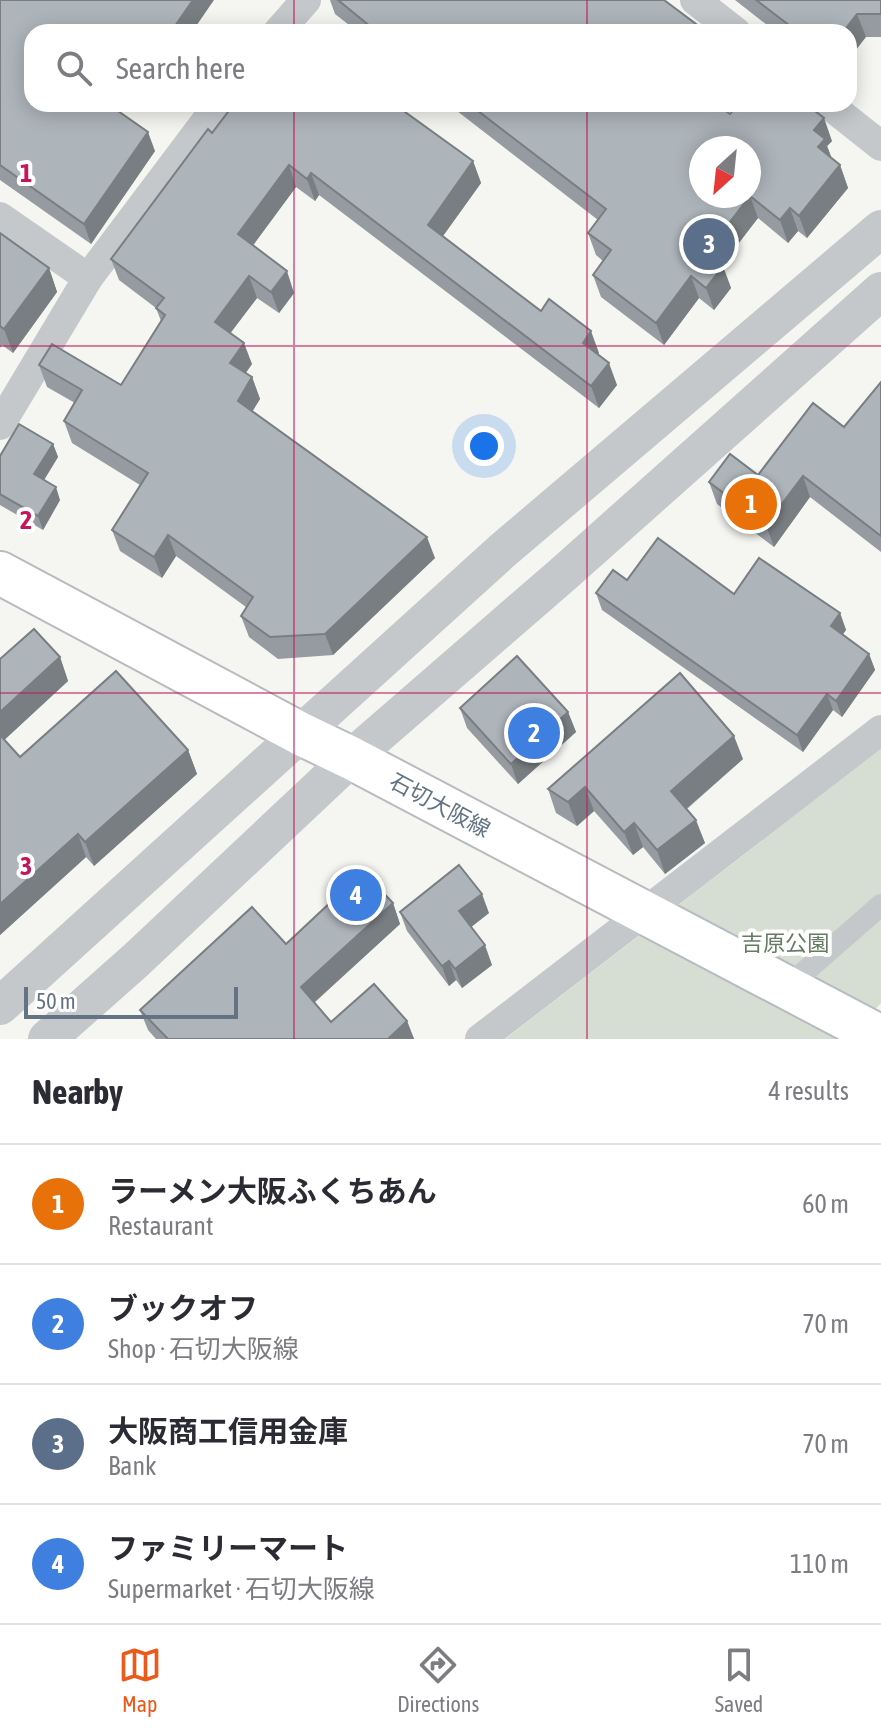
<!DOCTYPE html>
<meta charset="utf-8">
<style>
:root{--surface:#fff;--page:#f7f7f7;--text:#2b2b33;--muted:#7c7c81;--line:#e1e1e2;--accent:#ec5a1b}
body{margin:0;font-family:"Asap Condensed","Noto Sans JP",sans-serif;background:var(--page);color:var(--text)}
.compass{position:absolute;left:689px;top:136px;width:72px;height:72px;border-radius:50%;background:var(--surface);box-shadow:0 4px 20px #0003;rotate:207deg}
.scale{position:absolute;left:24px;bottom:20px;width:214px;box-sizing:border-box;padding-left:8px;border:4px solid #637384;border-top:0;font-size:22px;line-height:28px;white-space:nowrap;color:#637384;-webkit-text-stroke:6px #fff;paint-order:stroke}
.you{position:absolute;left:484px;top:446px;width:28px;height:28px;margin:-20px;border:6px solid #fff;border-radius:50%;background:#1a73e8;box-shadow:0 0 0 12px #1a73e833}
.badge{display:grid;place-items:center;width:52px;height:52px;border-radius:50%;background:var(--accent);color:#fff;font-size:26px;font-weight:700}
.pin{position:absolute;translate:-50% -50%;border:4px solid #fff;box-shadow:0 2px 8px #0006}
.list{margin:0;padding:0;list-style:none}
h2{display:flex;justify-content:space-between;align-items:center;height:104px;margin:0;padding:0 32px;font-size:34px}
h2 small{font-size:26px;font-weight:400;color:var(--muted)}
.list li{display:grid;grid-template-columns:52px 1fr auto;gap:24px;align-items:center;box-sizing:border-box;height:120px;padding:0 32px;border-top:2px solid var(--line)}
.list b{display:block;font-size:30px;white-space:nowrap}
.list p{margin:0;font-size:26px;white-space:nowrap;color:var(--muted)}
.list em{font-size:26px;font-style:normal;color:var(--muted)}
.icon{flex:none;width:44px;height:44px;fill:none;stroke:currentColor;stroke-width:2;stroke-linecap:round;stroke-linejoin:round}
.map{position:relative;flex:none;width:881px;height:1039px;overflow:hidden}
.search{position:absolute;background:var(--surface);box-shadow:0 4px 20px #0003;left:24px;right:24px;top:24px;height:88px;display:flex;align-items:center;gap:20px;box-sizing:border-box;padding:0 28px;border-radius:24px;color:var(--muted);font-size:30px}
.sheet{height:584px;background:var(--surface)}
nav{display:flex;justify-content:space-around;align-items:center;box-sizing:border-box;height:112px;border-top:2px solid var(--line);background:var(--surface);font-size:22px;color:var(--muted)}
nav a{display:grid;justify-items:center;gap:4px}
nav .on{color:var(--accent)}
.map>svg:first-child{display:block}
</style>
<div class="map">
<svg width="881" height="1039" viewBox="0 0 881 1039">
<rect width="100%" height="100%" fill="#f5f6f1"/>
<!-- green -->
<polygon fill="#d6ddd2" points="881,749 881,1003 848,1039 505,1039"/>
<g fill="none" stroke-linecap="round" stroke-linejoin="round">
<defs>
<polyline id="secondary" points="0,573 301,734 351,758 881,1037"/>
</defs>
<!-- secondary casing -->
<use href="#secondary" stroke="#b7bbc0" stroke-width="46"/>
<!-- pedestrian -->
<polyline stroke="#c5c8cb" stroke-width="22" points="786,988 881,905"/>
<!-- minor -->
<g stroke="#c5c8cb" stroke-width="30">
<polyline points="695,0 736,32"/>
<polyline points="278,32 306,0"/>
<polyline points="828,104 881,146"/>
<polyline points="0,217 88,278"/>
<polyline points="0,425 88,278 219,104"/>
<polyline points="480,1039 881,730"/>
</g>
<!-- tertiary -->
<g stroke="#c5c8cb" stroke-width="38">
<polyline points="0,1006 502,551 881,229"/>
<polyline points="47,1039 135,961 351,758 561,576 881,291"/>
</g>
<!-- secondary -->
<use href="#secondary" stroke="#fff" stroke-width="42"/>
</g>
<!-- wall -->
<g fill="#959ba0">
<polygon points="0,0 32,32 32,104 155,151 91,244 0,180"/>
<polygon points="330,0 641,0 699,32 358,32 335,14"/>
<polygon points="735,0 881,0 881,37 866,37 849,32 776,32"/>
<polygon points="448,104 716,104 730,114 832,141 827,146 832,159 840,165 848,188 807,238 798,231 788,243 758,218 722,265 731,288 714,310 699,298 664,345 601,297 593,275 603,261 596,255 588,233 598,220"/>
<polygon points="212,133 473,161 481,183 443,236 541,311 599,353 598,354 617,385 599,408 319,195 315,201 296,187 253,245 294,293 279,313 257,298 230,333 252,364 246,373 252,377 260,399 252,412 435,558 333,655 278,659 249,637 241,616 246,607 176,556 162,578 120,551 112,530 140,485 72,443 64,421 75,403 47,387 39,365 121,385 161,321 156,308 119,280 111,259"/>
<polygon points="0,233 49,268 57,292 13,353 2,345 0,348"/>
<polygon points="881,382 881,552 810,497 774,547 717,504 709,482 758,475 844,427"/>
<polygon points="53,444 58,457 44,480 60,500 43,530 0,505 0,456"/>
<polygon points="596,593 734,594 840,613 846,630 843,634 869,654 875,670 842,717 833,710 803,752 602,610"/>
<polygon points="60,657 68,681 4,740 20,757 188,750 197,774 94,866 86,857 0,935 0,659"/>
<polygon points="460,708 568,712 576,732 518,784 467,728"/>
<polygon points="743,759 687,809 705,843 665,874 643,847 633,855 594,811 577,826 556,813 548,789"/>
<polygon points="393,903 400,924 314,1003 331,1022 407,1021 414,1039 156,1039 148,1030 140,1010 286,944"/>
<polygon points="400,912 489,913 471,927 492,965 462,988 456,980 449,986 407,931"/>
</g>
<!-- shaded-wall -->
<g fill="#797e82">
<polygon points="193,0 214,0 192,32 177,32 175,26"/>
<polygon points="857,14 866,37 849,59 849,32 843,32"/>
<polygon points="696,24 699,32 690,32"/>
<polygon points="824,118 832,141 827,146 833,162 818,147 814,130"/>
<polygon points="148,132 155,151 91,244 84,224"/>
<polygon points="473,161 481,183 435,247 428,225"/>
<polygon points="289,165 296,187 246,255 238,234"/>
<polygon points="840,165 848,188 807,238 799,216"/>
<polygon points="311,173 319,195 315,201 307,179"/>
<polygon points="750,196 758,218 714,275 706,253"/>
<polygon points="790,208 798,231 788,243 780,220"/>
<polygon points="723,266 731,288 714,310 706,288"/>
<polygon points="49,268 57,292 13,353 4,329"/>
<polygon points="287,271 294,293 279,313 271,292"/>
<polygon points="249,276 257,298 223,343 215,322"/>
<polygon points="691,276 699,298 664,345 656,323"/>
<polygon points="591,331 599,353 590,364 583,343"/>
<polygon points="244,343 252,364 237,384 230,363"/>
<polygon points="609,363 617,385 599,408 591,386"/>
<polygon points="252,377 260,399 245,423 238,401"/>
<polygon points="53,444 58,457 39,488 34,474"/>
<polygon points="803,476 810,497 774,547 766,525"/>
<polygon points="56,487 60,500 43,530 38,516"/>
<polygon points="168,535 176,556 162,578 154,557"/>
<polygon points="427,537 435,558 333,655 325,634"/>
<polygon points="840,613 846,630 837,642 831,626"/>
<polygon points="869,654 875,670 842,717 836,701"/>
<polygon points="60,657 68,681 0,744 0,712"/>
<polygon points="827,694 833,710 803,752 797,735"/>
<polygon points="568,712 576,732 518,784 511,764"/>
<polygon points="734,736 743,759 680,814 671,791"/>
<polygon points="188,750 197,774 94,866 85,842"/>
<polygon points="585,787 594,811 577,826 568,802"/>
<polygon points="696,820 705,843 665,874 657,850"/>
<polygon points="634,823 643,847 633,855 624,832"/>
<polygon points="78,834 86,857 0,935 0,904"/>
<polygon points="482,894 489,913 466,931 459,911"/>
<polygon points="393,903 400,924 308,1008 301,987"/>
<polygon points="485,945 492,965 462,988 455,969"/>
<polygon points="449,961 456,980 449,986 442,966"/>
<polygon points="407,1021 414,1039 388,1039"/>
</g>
<!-- building -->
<g fill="#adb4ba" stroke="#797e82" stroke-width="2" fill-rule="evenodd">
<polygon points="0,0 193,0 175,26 183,32 32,32 32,104 108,104 148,132 84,224 0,165"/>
<polygon points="338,0 664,0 696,24 690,32 377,32"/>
<polygon points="756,0 881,0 881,14 857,14 843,32 798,32"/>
<polygon points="234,104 394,104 473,161 428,225 541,311 549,299 591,331 583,343 609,363 591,386 311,173 307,179 289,165 238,234 287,271 271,292 249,276 215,322 244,343 230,363 252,377 238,401 427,537 325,634 270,637 241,616 253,597 168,535 154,557 112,530 148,473 64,421 82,390 39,365 52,344 121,385 165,315 156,308 164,298 111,259 208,129 212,133"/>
<path d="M469 104H716L730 114 738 104H806L824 118 814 130 825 139 818 147 840 165 799 216 790 208 780 220 750 196 706 253 723 266 706 288 691 276 656 323 593 275 611 250 588 233 606 209ZM701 148H749V196H701Z"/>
<polygon points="0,233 49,268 4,329 0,326"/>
<polygon points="881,382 881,536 803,476 766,525 709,482 730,454 758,475 813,403 844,427"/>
<polygon points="19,424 53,444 34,474 56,487 38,516 0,494 0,456"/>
<polygon points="658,538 734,594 759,558 840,613 831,626 869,654 836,701 827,694 797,735 596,593 613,570 627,580"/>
<polygon points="34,629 60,657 0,712 0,659"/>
<polygon points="517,656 568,712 511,764 460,708"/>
<polygon points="116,671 188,750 85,842 78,834 0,904 0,735 20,757"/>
<polygon points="680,673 734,736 671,791 696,820 657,850 634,823 624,832 585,787 568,802 548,789"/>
<polygon points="459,865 482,894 459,911 485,945 455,969 449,961 442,966 400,912"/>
<polygon points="363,872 393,903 301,987 331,1022 374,984 407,1021 388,1039 168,1039 140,1010 252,907 286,944"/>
</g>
<!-- grid -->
<path fill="none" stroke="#c2185b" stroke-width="2" stroke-opacity="0.55" d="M294 0V32M587 0V32M294 104V1039M587 104V1039M0 346H881M0 693H881"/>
<g text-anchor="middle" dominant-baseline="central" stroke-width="8" stroke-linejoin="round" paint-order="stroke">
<!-- street labels -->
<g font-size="22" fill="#637384" stroke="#fff">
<text transform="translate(440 805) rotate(28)">石切大阪線</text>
</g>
<!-- park labels -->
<g font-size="22" fill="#657b62" stroke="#fff">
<text x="785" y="943">吉原公園</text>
</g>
</g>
<g font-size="26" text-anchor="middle" font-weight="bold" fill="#c2185b" stroke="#fff" stroke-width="8" stroke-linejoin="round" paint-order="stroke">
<text x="26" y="182">1</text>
<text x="26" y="529">2</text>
<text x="26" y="875">3</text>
</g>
</svg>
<svg class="compass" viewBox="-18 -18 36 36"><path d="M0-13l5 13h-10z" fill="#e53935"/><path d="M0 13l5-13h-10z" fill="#7c7c81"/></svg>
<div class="scale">50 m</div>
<div class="you"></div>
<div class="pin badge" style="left:751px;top:504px;background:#e8710a">1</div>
<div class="pin badge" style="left:534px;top:733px;background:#3f7fe0">2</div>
<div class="pin badge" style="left:709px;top:244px;background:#5c6f8a">3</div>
<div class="pin badge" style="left:356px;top:895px;background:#3f7fe0">4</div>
<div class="search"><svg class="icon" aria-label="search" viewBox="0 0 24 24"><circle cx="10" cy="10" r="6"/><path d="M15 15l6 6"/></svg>Search here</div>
</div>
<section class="sheet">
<h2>Nearby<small>4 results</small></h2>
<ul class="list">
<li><span class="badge" style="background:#e8710a">1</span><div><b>ラーメン大阪ふくちあん</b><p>Restaurant</p></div><em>60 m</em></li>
<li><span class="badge" style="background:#3f7fe0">2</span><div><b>ブックオフ</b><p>Shop · 石切大阪線</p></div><em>70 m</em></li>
<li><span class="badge" style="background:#5c6f8a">3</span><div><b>大阪商工信用金庫</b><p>Bank</p></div><em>70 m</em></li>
<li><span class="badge" style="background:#3f7fe0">4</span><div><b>ファミリーマート</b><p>Supermarket · 石切大阪線</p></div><em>110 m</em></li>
</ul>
</section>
<nav>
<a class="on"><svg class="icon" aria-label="map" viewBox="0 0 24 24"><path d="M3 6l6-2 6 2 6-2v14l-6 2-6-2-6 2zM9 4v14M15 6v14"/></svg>Map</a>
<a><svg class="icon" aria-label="directions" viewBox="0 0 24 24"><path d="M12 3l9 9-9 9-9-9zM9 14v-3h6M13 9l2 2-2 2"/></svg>Directions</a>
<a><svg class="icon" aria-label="saved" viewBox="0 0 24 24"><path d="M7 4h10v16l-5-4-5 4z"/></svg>Saved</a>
</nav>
